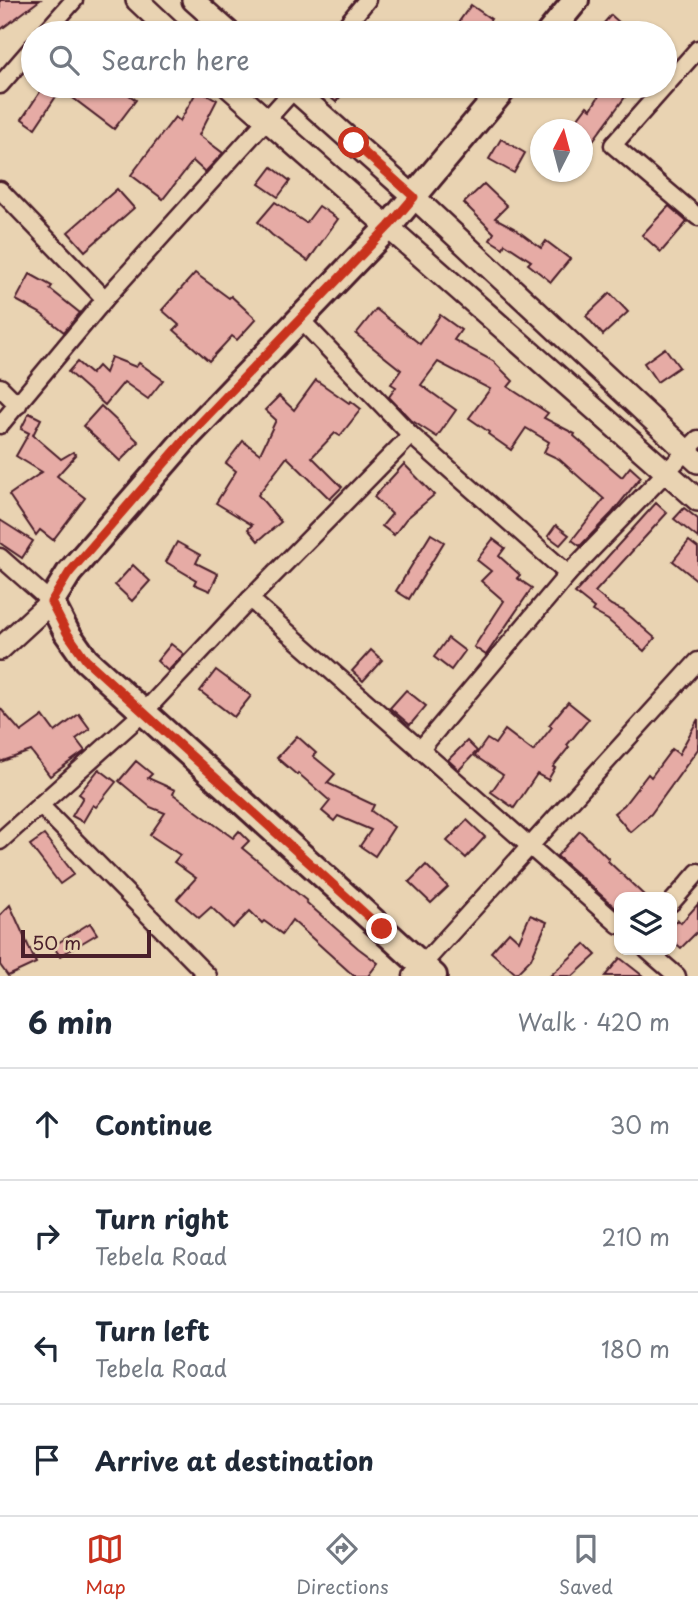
<!DOCTYPE html>
<meta charset="utf-8">
<style>
:root{--surface:#fff;--page:#f2f2f3;--text:#1f2937;--muted:#747a83;--line:#e0e1e3;--accent:#c8321e}
body{margin:0;font-family:"Playpen Sans",sans-serif;background:var(--page);color:var(--text)}
.controls{position:absolute;right:21px;bottom:21px;display:grid;overflow:hidden;border-radius:14px;box-shadow:0 2px 5px #0004}
.controls button{width:63px;height:63px;display:grid;place-items:center;padding:0;border:0;border-bottom:2px solid var(--line);background:var(--surface);color:var(--text);font:35px sans-serif}
.compass{position:absolute;left:530px;top:119px;width:63px;height:63px;border-radius:50%;background:var(--surface);box-shadow:0 2px 5px #0004;rotate:6deg}
.scale{position:absolute;left:21px;bottom:18px;width:130px;box-sizing:border-box;padding-left:7px;border:4px solid #4a1f2b;border-top:0;font-size:19px;line-height:24px;white-space:nowrap;color:#4a1f2b;-webkit-text-stroke:5px #e9d3b2;paint-order:stroke}
.stop{position:absolute;width:21px;height:21px;margin:-16px;border:5px solid #c8321e;border-radius:50%;background:#fff}
.stop.end{background:#c8321e;border-color:#fff;box-shadow:0 2px 7px #0008}
.list{margin:0;padding:0;list-style:none}
h2{display:flex;justify-content:space-between;align-items:center;height:91px;margin:0;padding:0 28px;font-size:30px}
h2 small{font-size:23px;font-weight:400;color:var(--muted)}
.list li{display:grid;grid-template-columns:46px 1fr auto;gap:21px;align-items:center;box-sizing:border-box;height:112px;padding:0 28px;border-top:2px solid var(--line)}
.list b{display:block;font-size:26px;white-space:nowrap}
.list p{margin:0;font-size:23px;white-space:nowrap;color:var(--muted)}
.list em{font-size:23px;font-style:normal;color:var(--muted)}
.icon{flex:none;width:38px;height:38px;fill:none;stroke:currentColor;stroke-width:2;stroke-linecap:round;stroke-linejoin:round}
.map{position:relative;flex:none;width:698px;height:976px;overflow:hidden}
.search{position:absolute;background:var(--surface);box-shadow:0 2px 5px #0004;left:21px;right:21px;top:21px;height:77px;display:flex;align-items:center;gap:18px;box-sizing:border-box;padding:0 24px;border-radius:38px;color:var(--muted);font-size:26px}
.sheet{height:539px;background:var(--surface)}
nav{display:flex;justify-content:space-around;align-items:center;box-sizing:border-box;height:98px;border-top:2px solid var(--line);background:var(--surface);font-size:19px;color:var(--muted)}
nav a{display:grid;justify-items:center;gap:4px}
nav .on{color:var(--accent)}
.map>svg:first-child{display:block}
</style>
<div class="map">
<svg width="698" height="976" viewBox="0 0 698 976">
<rect width="100%" height="100%" fill="#e9d3b2"/>
<filter id="ink" filterUnits="userSpaceOnUse"><feTurbulence type="fractalNoise" baseFrequency=".0143" numOctaves="2"/><feDisplacementMap in="SourceGraphic" scale="14" xChannelSelector="R" yChannelSelector="G"/><feConvolveMatrix kernelMatrix="1 2 1 2 8 2 1 2 1" color-interpolation-filters="sRGB"/></filter>
<g filter="url(#ink)">
<!-- building -->
<g fill="#e6aba5" stroke="#4a1f2b" stroke-width="2">
<polygon points="0,0 40,0 0,30"/>
<polygon points="471,5 491,19 481,33 474,33 458,23"/>
<polygon points="611,15 631,33 595,33"/>
<polygon points="44,86 117,86 136,100 114,129 61,89 35,128 22,119"/>
<polygon points="317,86 349,86 336,102"/>
<polygon points="605,86 625,97 583,154 583,130 569,130 587,106 591,109"/>
<polygon points="198,89 217,100 199,135 223,153 205,172 193,161 163,199 131,175 175,117 180,121"/>
<polygon points="501,139 525,153 514,173 489,159"/>
<polygon points="272,167 290,181 278,197 259,184"/>
<polygon points="484,184 507,206 495,218 514,228 541,248 546,241 570,259 551,282 528,264 531,261 505,244 503,248 490,240 494,233 464,203"/>
<polygon points="117,189 134,208 85,251 68,232"/>
<polygon points="275,202 306,223 319,206 338,219 308,261 272,235 258,222"/>
<polygon points="669,206 687,222 661,252 642,235"/>
<polygon points="195,273 229,298 231,296 256,319 237,340 232,336 209,361 174,330 179,325 162,310"/>
<polygon points="30,274 52,286 50,289 80,313 64,332 40,313 16,300"/>
<polygon points="610,293 628,312 603,335 586,316"/>
<polygon points="376,309 420,344 440,315 461,330 454,340 493,361 513,381 508,387 548,413 544,418 575,434 574,436 622,477 630,467 641,477 612,513 580,546 572,540 604,499 559,459 544,452 549,442 526,428 511,450 488,434 489,432 469,418 490,389 438,362 421,385 456,410 437,437 411,420 389,397 396,387 391,384 401,370 356,334"/>
<polygon points="665,348 679,367 657,382 644,363"/>
<polygon points="111,357 136,367 139,363 163,380 148,399 124,382 105,405 68,372 77,362 91,374 98,366 105,373"/>
<polygon points="316,380 349,403 351,401 361,409 340,436 335,433 312,457 342,487 330,499 287,457 258,495 281,522 258,541 248,529 252,525 216,503 236,471 226,463 243,441 260,454 276,420 265,410 279,396 294,410"/>
<polygon points="101,406 139,442 120,461 83,426"/>
<polygon points="29,413 41,419 33,435 61,459 73,452 76,455 57,476 85,498 53,540 40,530 36,535 9,495 42,472 16,456 29,433 21,429"/>
<polygon points="404,464 434,495 406,519 394,535 382,526 392,514 374,497"/>
<polygon points="656,503 667,513 595,592 611,605 624,611 655,638 644,651 608,620 592,611 594,608 575,593"/>
<polygon points="684,508 698,519 698,538 674,519"/>
<polygon points="0,520 33,541 22,558 0,543"/>
<polygon points="556,525 569,535 560,545 548,536"/>
<polygon points="431,534 444,542 409,599 396,591"/>
<polygon points="493,539 505,548 499,556 520,575 517,578 532,588 486,655 474,647 504,601 481,581 491,571 477,560"/>
<polygon points="689,541 698,548 698,581 673,561"/>
<polygon points="177,542 200,555 196,563 218,574 210,591 194,584 196,580 166,562"/>
<polygon points="133,565 150,581 132,601 115,585"/>
<polygon points="448,638 465,651 451,670 434,657"/>
<polygon points="171,644 184,654 168,671 157,661"/>
<polygon points="371,650 382,660 363,681 352,671"/>
<polygon points="216,670 251,696 234,717 200,691"/>
<polygon points="406,690 426,706 410,725 390,708"/>
<polygon points="568,702 589,719 567,745 569,747 553,767 555,768 548,780 537,774 514,808 491,792 503,775 475,756 487,739 495,744 505,730 533,751 552,727 549,725"/>
<polygon points="0,708 21,732 43,716 55,732 79,714 90,729 76,739 85,751 50,776 31,751 0,762"/>
<polygon points="698,719 698,749 651,814 630,832 614,813 624,805 648,774 651,777 672,749 679,754"/>
<polygon points="297,736 316,753 313,756 335,774 327,783 374,805 371,811 394,827 375,856 360,846 371,830 338,816 334,821 322,811 330,801 298,773 297,775 277,758"/>
<polygon points="467,741 477,751 459,770 448,760"/>
<polygon points="136,761 152,774 148,778 175,790 173,794 233,838 239,831 249,841 242,848 307,901 306,902 358,948 378,963 368,976 354,976 292,920 282,934 264,921 262,923 250,911 233,928 211,907 199,918 177,899 196,878 174,862 180,855 150,835 165,813 150,807 119,781"/>
<polygon points="99,769 116,782 96,807 93,805 83,822 72,816 83,797 79,794"/>
<polygon points="467,820 485,837 466,858 447,841"/>
<polygon points="580,831 609,859 608,861 646,897 619,897 619,911 557,856"/>
<polygon points="44,835 74,874 60,884 30,845"/>
<polygon points="426,865 448,887 431,903 409,882"/>
<polygon points="698,904 698,931 681,948 672,940 672,926 678,920 681,923"/>
<polygon points="10,905 36,963 8,976 0,965 0,915"/>
<polygon points="530,915 547,922 531,959 516,974 491,952 509,932 519,941"/>
<polygon points="90,923 97,934 60,956 53,946"/>
<polygon points="585,944 596,955 573,976 550,976"/>
<polygon points="620,958 643,976 605,976"/>
</g>
<g fill="none" stroke-linecap="round" stroke-linejoin="round">
<defs>
<g id="street">
<polyline points="45,33 74,0"/>
<polyline points="340,33 367,0"/>
<polyline points="698,49 613,145 698,217"/>
<polyline points="0,85 33,47"/>
<polyline points="0,190 105,299"/>
<polyline points="300,319 411,435 568,574"/>
<polyline points="0,387 18,405"/>
<polyline points="0,425 105,299 297,86"/>
<polyline points="0,557 51,602"/>
<polyline points="250,599 619,925"/>
<polyline points="420,750 568,574 698,439"/>
<polyline points="40,805 208,976"/>
<polyline points="0,841 143,713 250,599 411,435"/>
<polyline points="672,902 698,872"/>
<polyline points="647,950 677,976"/>
<polyline points="412,976 698,661"/>
</g>
<g id="secondary">
<polyline points="137,0 172,33"/>
<polyline points="193,0 230,33"/>
<polyline points="228,86 698,500"/>
<polyline points="290,86 414,197 698,462"/>
<polyline points="0,649 51,602"/>
</g>
<g id="primary">
<polyline points="549,33 576,0"/>
<polyline points="434,976 86,660 67,633 51,602 69,573 188,436 389,226 506,86"/>
</g>
</defs>
<!-- street casing -->
<use href="#street" stroke="#4a1f2b" stroke-width="21"/>
<!-- secondary casing -->
<use href="#secondary" stroke="#4a1f2b" stroke-width="26"/>
<!-- primary casing -->
<use href="#primary" stroke="#4a1f2b" stroke-width="30"/>
<!-- street -->
<use href="#street" stroke="#e9d3b2" stroke-width="16"/>
<!-- secondary -->
<use href="#secondary" stroke="#e9d3b2" stroke-width="21"/>
<!-- primary -->
<use href="#primary" stroke="#e9d3b2" stroke-width="24"/>
</g>
</g>
<g fill="none" stroke-linecap="round" stroke-linejoin="round" filter="url(#ink)">
<!-- route -->
<polyline stroke="#c8321e" stroke-width="9" points="354,143 414,197 389,226 188,436 69,573 51,602 67,633 86,660 382,929"/>
</g>
</svg>
<div class="controls">
<button><svg class="icon" aria-label="layers" viewBox="0 0 24 24"><path d="M12 4l9 5-9 5-9-5zM3 14l9 5 9-5"/></svg></button>
</div>
<svg class="compass" viewBox="-18 -18 36 36"><path d="M0-13l5 13h-10z" fill="#e53935"/><path d="M0 13l5-13h-10z" fill="#747a83"/></svg>
<div class="scale">50 m</div>
<div class="stop" style="left:354px;top:143px"></div>
<div class="stop end" style="left:382px;top:929px"></div>
<div class="search"><svg class="icon" aria-label="search" viewBox="0 0 24 24"><circle cx="10" cy="10" r="6"/><path d="M15 15l6 6"/></svg>Search here</div>
</div>
<section class="sheet">
<h2>6 min<small>Walk · 420 m</small></h2>
<ul class="list">
<li><svg class="icon" aria-label="ahead" viewBox="0 0 24 24"><path d="M12 20V5M6 11l6-6 6 6"/></svg><div><b>Continue</b></div><em>30 m</em></li>
<li><svg class="icon" aria-label="right" viewBox="0 0 24 24"><path d="M7 20v-9h11M14 6l5 5-5 5"/></svg><div><b>Turn right</b><p>Tebela Road</p></div><em>210 m</em></li>
<li><svg class="icon" aria-label="left" viewBox="0 0 24 24"><path d="M17 20v-9H6M10 6l-5 5 5 5"/></svg><div><b>Turn left</b><p>Tebela Road</p></div><em>180 m</em></li>
<li><svg class="icon" aria-label="arrive" viewBox="0 0 24 24"><path d="M6 21V4h12l-3 4 3 4H6"/></svg><div><b>Arrive at destination</b></div></li>
</ul>
</section>
<nav>
<a class="on"><svg class="icon" aria-label="map" viewBox="0 0 24 24"><path d="M3 6l6-2 6 2 6-2v14l-6 2-6-2-6 2zM9 4v14M15 6v14"/></svg>Map</a>
<a><svg class="icon" aria-label="directions" viewBox="0 0 24 24"><path d="M12 3l9 9-9 9-9-9zM9 14v-3h6M13 9l2 2-2 2"/></svg>Directions</a>
<a><svg class="icon" aria-label="saved" viewBox="0 0 24 24"><path d="M7 4h10v16l-5-4-5 4z"/></svg>Saved</a>
</nav>
